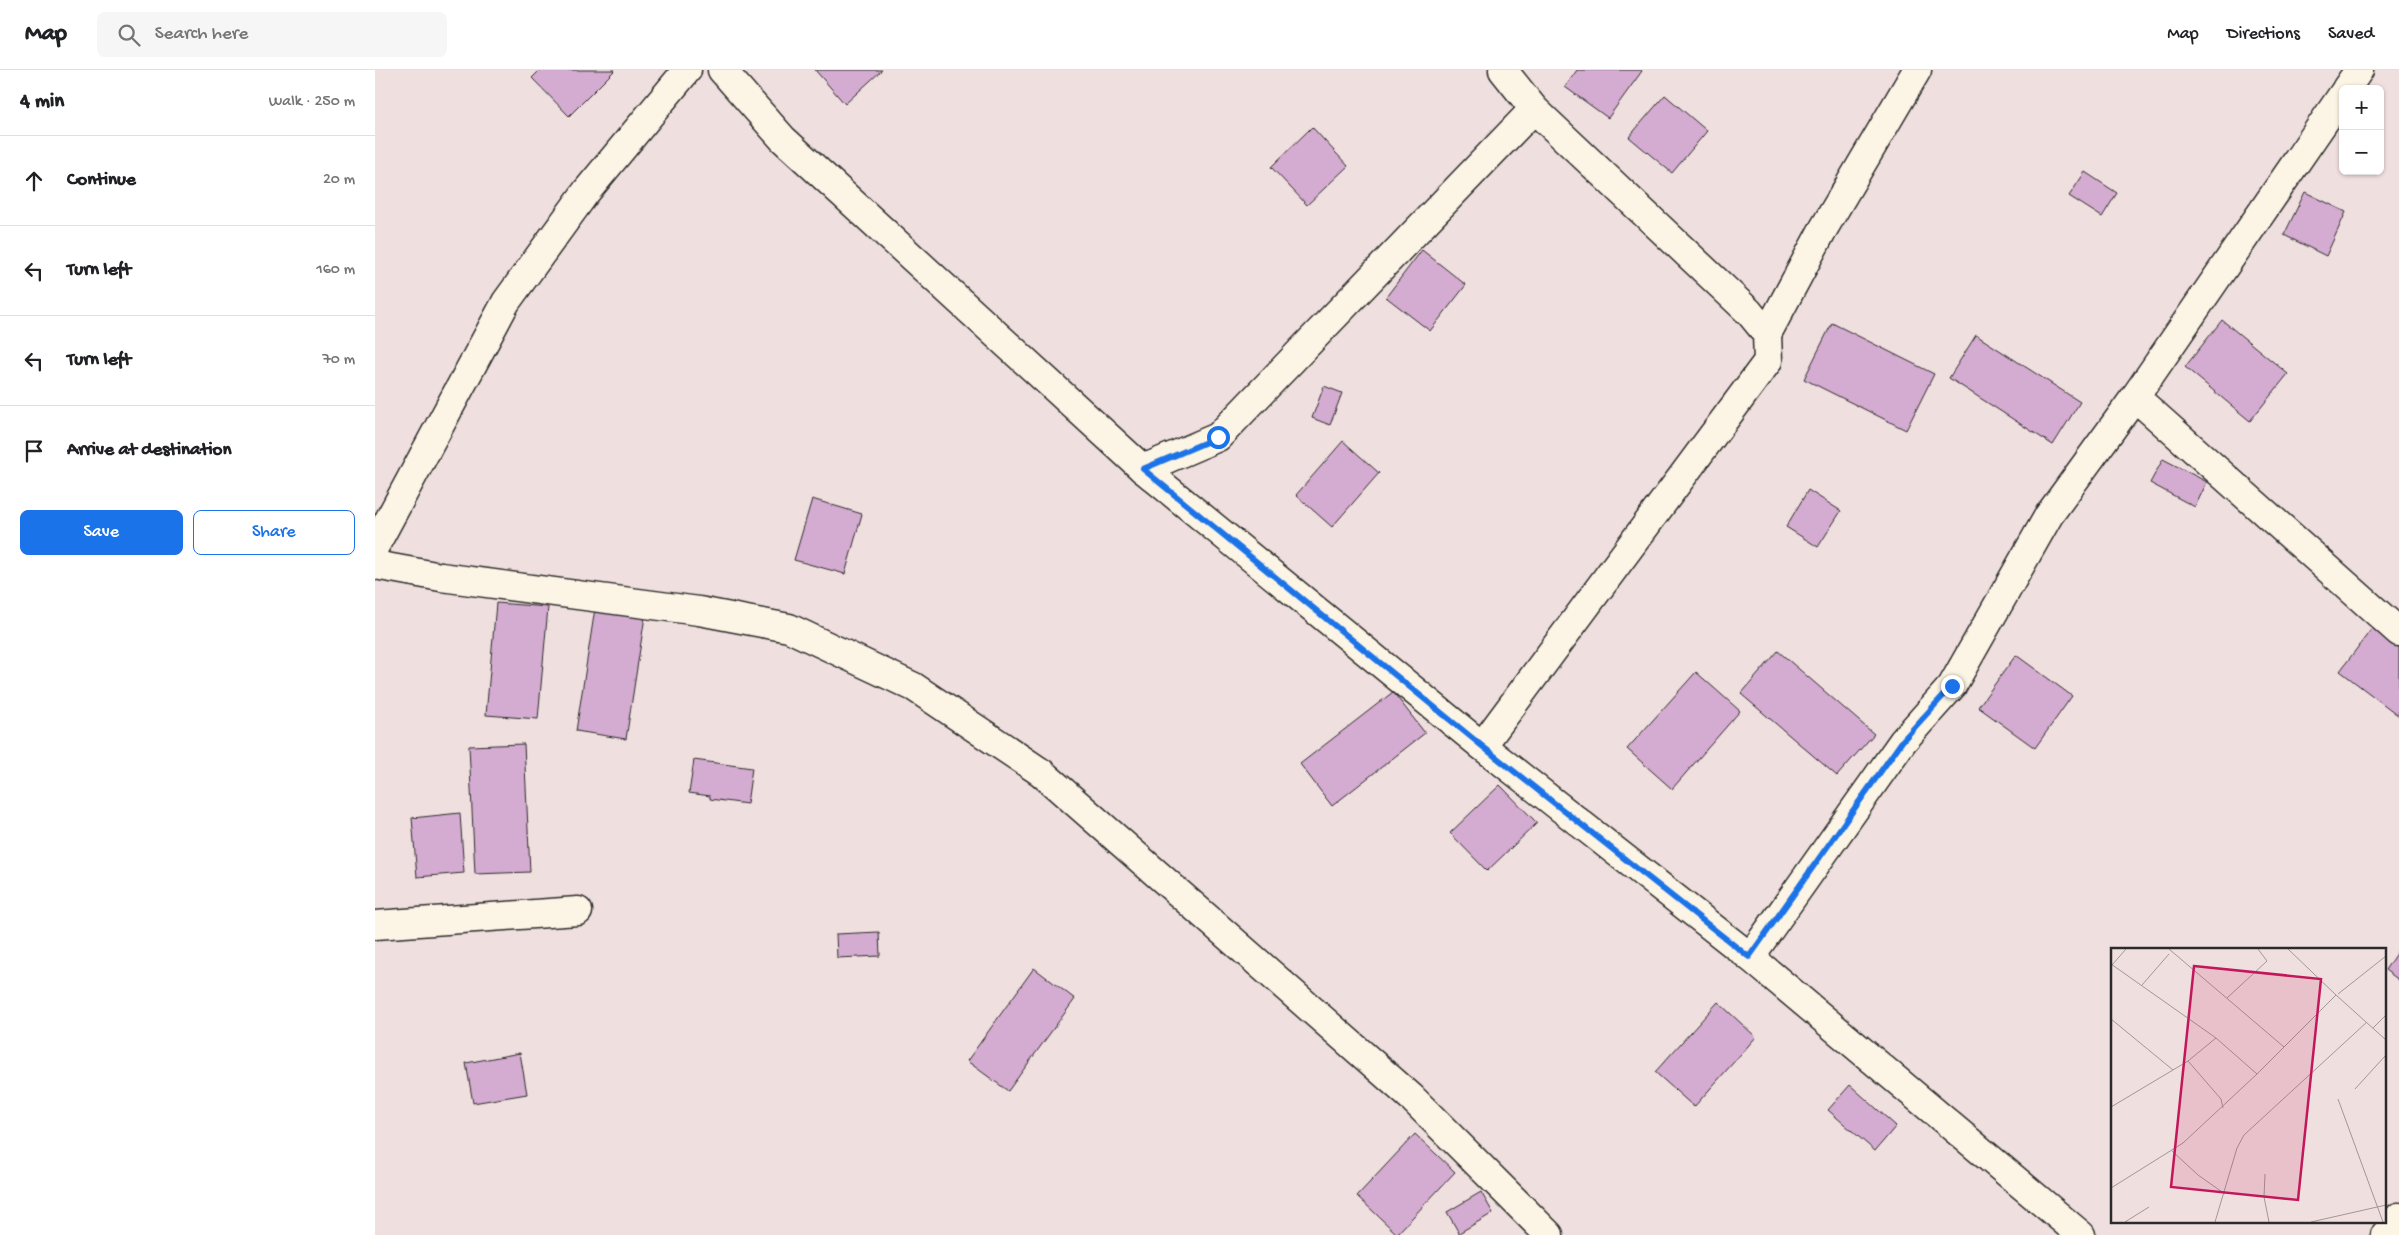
<!DOCTYPE html>
<meta charset="utf-8">
<style>
:root{--surface:#fff;--page:#f6f6f6;--text:#202124;--muted:#757577;--line:#e0e0e0;--accent:#1a73e8}
body{margin:0;font-family:"Gochi Hand",sans-serif;background:var(--page);color:var(--text)}
.controls{position:absolute;right:15px;top:15px;display:grid;overflow:hidden;border-radius:8px;box-shadow:0 1px 4px #0004}
.controls button{width:45px;height:45px;display:grid;place-items:center;padding:0;border:0;border-bottom:1px solid var(--line);background:var(--surface);color:var(--text);font:25px sans-serif}
.stop{position:absolute;width:15px;height:15px;margin:-11px;border:4px solid #1a73e8;border-radius:50%;background:#fff}
.stop.end{background:#1a73e8;border-color:#fff;box-shadow:0 1px 5px #0008}
.list{margin:0;padding:0;list-style:none}
h2{display:flex;justify-content:space-between;align-items:center;height:65px;margin:0;padding:0 20px;font-size:21px}
h2 small{font-size:16px;font-weight:400;color:var(--muted)}
.list li{display:grid;grid-template-columns:32px 1fr auto;gap:15px;align-items:center;box-sizing:border-box;height:90px;padding:0 20px;border-top:1px solid var(--line)}
.list b{display:block;font-size:19px;white-space:nowrap}
.list em{font-size:16px;font-style:normal;color:var(--muted)}
.actions{display:flex;gap:10px;padding:15px 20px}
.actions a{flex:1;padding:11px 0;border:1px solid var(--accent);border-radius:8px;text-align:center;font-size:18px;color:var(--accent)}
.actions .main{background:var(--accent);color:#fff}
.icon{flex:none;width:28px;height:28px;fill:none;stroke:currentColor;stroke-width:2;stroke-linecap:round;stroke-linejoin:round}
.map{position:relative;flex:none;width:2024px;height:1165px;overflow:hidden}
header{display:flex;align-items:center;gap:30px;box-sizing:border-box;height:70px;padding:0 25px;background:var(--surface);border-bottom:1px solid var(--line)}
header strong{font-size:24px}
nav{display:flex;gap:28px;margin-inline-start:auto;font-size:18px}
.search{width:350px;height:45px;background:var(--page);display:flex;align-items:center;gap:12px;box-sizing:border-box;padding:0 18px;border-radius:8px;color:var(--muted);font-size:19px}
main{display:flex}
aside{flex:1;background:var(--surface)}
.map>svg:first-child{display:block}
</style>
<header>
<strong>Map</strong>
<div class="search"><svg class="icon" aria-label="search" viewBox="0 0 24 24"><circle cx="10" cy="10" r="6"/><path d="M15 15l6 6"/></svg>Search here</div>
<nav><a>Map</a><a>Directions</a><a>Saved</a></nav>
</header>
<main>
<aside>
<h2>4 min<small>Walk · 250 m</small></h2>
<ul class="list">
<li><svg class="icon" aria-label="ahead" viewBox="0 0 24 24"><path d="M12 20V5M6 11l6-6 6 6"/></svg><div><b>Continue</b></div><em>20 m</em></li>
<li><svg class="icon" aria-label="left" viewBox="0 0 24 24"><path d="M17 20v-9H6M10 6l-5 5 5 5"/></svg><div><b>Turn left</b></div><em>160 m</em></li>
<li><svg class="icon" aria-label="left" viewBox="0 0 24 24"><path d="M17 20v-9H6M10 6l-5 5 5 5"/></svg><div><b>Turn left</b></div><em>70 m</em></li>
<li><svg class="icon" aria-label="arrive" viewBox="0 0 24 24"><path d="M6 21V4h12l-3 4 3 4H6"/></svg><div><b>Arrive at destination</b></div></li>
</ul>
<div class="actions"><a class="main">Save</a><a>Share</a></div>
</aside>
<div class="map">
<svg width="2024" height="1165" viewBox="0 0 2024 1165">
<rect width="100%" height="100%" fill="#f0dfdf"/>
<filter id="ink" filterUnits="userSpaceOnUse"><feTurbulence type="fractalNoise" baseFrequency=".02" numOctaves="2"/><feDisplacementMap in="SourceGraphic" scale="10" xChannelSelector="R" yChannelSelector="G"/><feConvolveMatrix kernelMatrix="1 2 1 2 8 2 1 2 1" color-interpolation-filters="sRGB"/></filter>
<g filter="url(#ink)">
<!-- building -->
<g fill="#d4abd1" stroke="#2b2b2b">
<polygon points="165,0 240,0 194,46 157,8"/>
<polygon points="440,0 507,0 470,34"/>
<polygon points="1202,0 1266,0 1267,1 1233,48 1190,17"/>
<polygon points="1290,25 1332,61 1297,103 1254,67"/>
<polygon points="937,57 973,96 932,135 896,97"/>
<polygon points="1710,102 1742,123 1727,147 1694,126"/>
<polygon points="1930,122 1971,142 1951,186 1909,165"/>
<polygon points="1047,180 1091,215 1055,261 1011,227"/>
<polygon points="1847,250 1913,304 1875,351 1810,297"/>
<polygon points="1457,253 1559,304 1531,360 1429,309"/>
<polygon points="1601,265 1705,332 1678,375 1574,308"/>
<polygon points="949,316 967,323 955,355 937,348"/>
<polygon points="968,371 1004,403 957,457 921,425"/>
<polygon points="1788,389 1832,412 1820,437 1775,413"/>
<polygon points="1433,420 1466,441 1443,477 1411,457"/>
<polygon points="437,429 487,444 470,504 419,490"/>
<polygon points="221,532 271,540 251,669 201,661"/>
<polygon points="121,533 173,537 163,649 111,645"/>
<polygon points="1998,557 2024,577 2024,646 1965,601"/>
<polygon points="1403,581 1499,664 1462,706 1366,624"/>
<polygon points="1641,585 1697,626 1660,678 1603,637"/>
<polygon points="1321,602 1365,641 1297,719 1252,679"/>
<polygon points="1018,622 1050,663 957,736 925,694"/>
<polygon points="149,674 155,802 100,804 94,676"/>
<polygon points="319,690 377,698 372,734 335,729 335,726 314,723"/>
<polygon points="1125,715 1162,753 1112,801 1075,763"/>
<polygon points="85,743 89,803 42,807 37,748"/>
<polygon points="504,862 505,886 462,888 461,864"/>
<polygon points="2024,879 2024,910 2010,900"/>
<polygon points="659,898 700,929 633,1021 592,991"/>
<polygon points="1343,932 1381,967 1319,1037 1280,1002"/>
<polygon points="145,983 152,1024 98,1033 91,993"/>
<polygon points="1475,1015 1521,1056 1500,1081 1453,1040"/>
<polygon points="1040,1064 1080,1102 1022,1164 982,1126"/>
<polygon points="1106,1122 1118,1143 1084,1163 1072,1142"/>
</g>
<g fill="none" stroke-linecap="round" stroke-linejoin="round">
<defs>
<g id="street">
<polyline points="347,0 408,69 768,399 1107,676"/>
<polyline points="1128,0 1159,39 1374,242 1392,264 1393,291 1107,676 1375,887 1706,1165"/>
<polyline points="1971,19 1984,0"/>
<polyline points="1392,264 1446,163 1542,0"/>
<polyline points="1760,327 2024,562"/>
<polyline points="768,399 843,367 1159,39"/>
<polyline points="0,476 131,232 211,122 312,0"/>
<polyline points="0,495 66,507 324,541 414,558 539,617 667,703 1036,1027 1174,1165"/>
<polyline points="0,855 203,841"/>
<polyline points="1375,887 1528,671 1577,616 1674,445 1760,327 1968,24"/>
<polyline points="2010,1165 2024,1147"/>
</g>
</defs>
<!-- street casing -->
<use href="#street" stroke="#2b2b2b" stroke-width="31"/>
<!-- street -->
<use href="#street" stroke="#fcf5e5" stroke-width="28"/>
</g>
</g>
<g fill="none" stroke-linecap="round" stroke-linejoin="round" filter="url(#ink)">
<!-- route -->
<polyline stroke="#1a73e8" stroke-width="6" points="843,367 768,399 1107,676 1374,887 1528,670 1577,616"/>
</g>
<!-- overview -->
<g transform="translate(1736 878)">
<rect width="275" height="275" fill="#f0dfdf"/>
<path fill="none" stroke="#a19797" stroke-width="1" d="M58 1 173 99M177 1 225 47M0 16 105 90M1 17 15 1M31 37 58 6M227 46 275 8M116 50 156 13 147 1M0 71 62 122M262 80 275 67M77 113 110 151 112 160M244 141 275 107M227 151 272 274M0 159 77 113 105 90 146 126 225 47 275 92M61 203 87 227 114 246M154 226 153 249 158 274M0 240 72 195 146 126M14 274 38 259M104 274 126 200 133 187 256 74M200 274 275 257"/>
<path fill="#c2185b" fill-opacity="0.15" stroke="#c2185b" stroke-width="2.5" d="M83 18 210 31 187 252 60 239Z"/>
<rect width="275" height="275" fill="none" stroke="#2b2b2b" stroke-width="2.5"/>
</g>
</svg>
<div class="controls">
<button>+</button>
<button>−</button>
</div>
<div class="stop" style="left:843px;top:367px"></div>
<div class="stop end" style="left:1577px;top:616px"></div>
</div>
</main>
